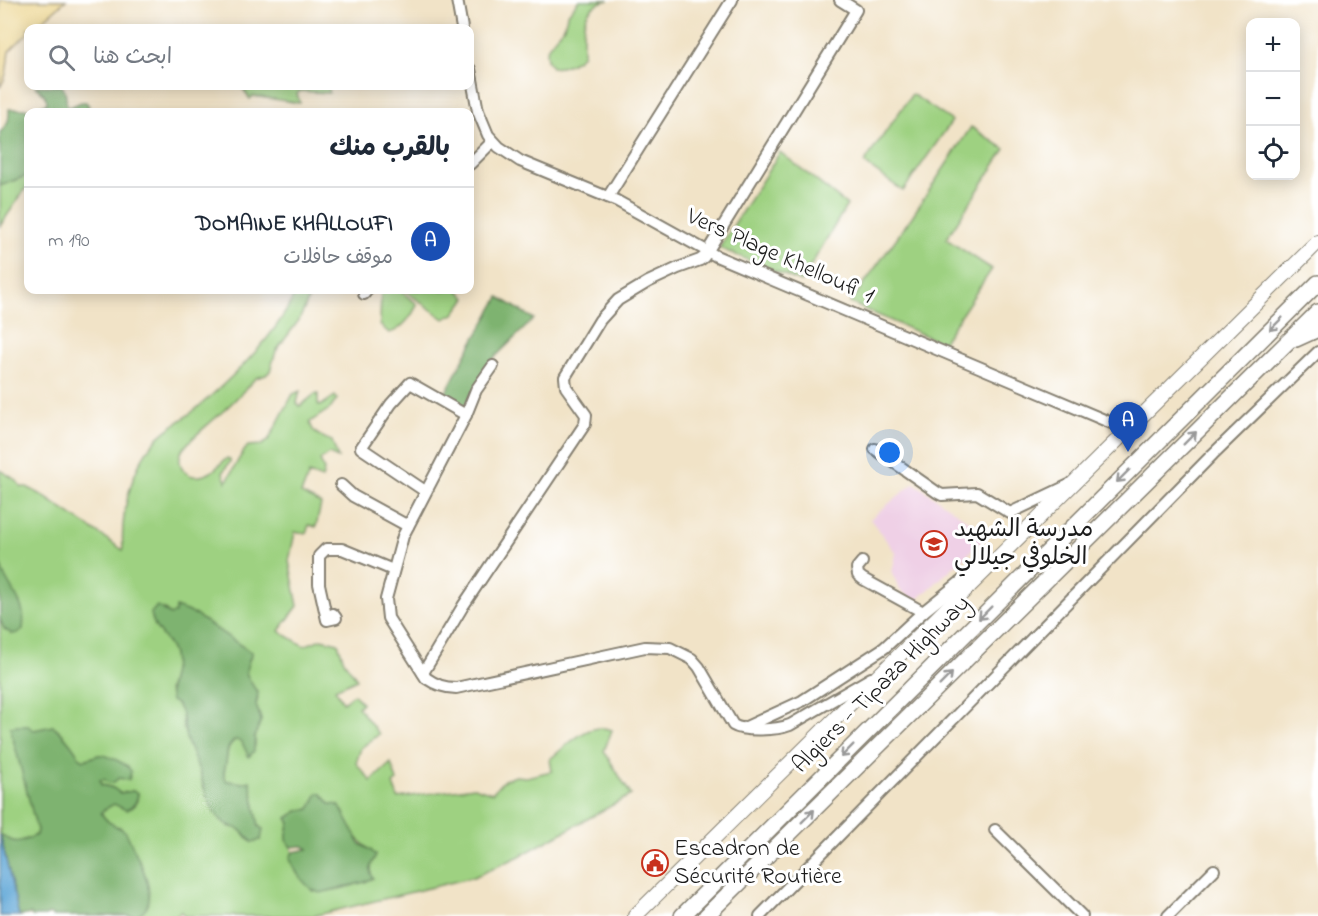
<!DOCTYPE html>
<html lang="ar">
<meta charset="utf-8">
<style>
:root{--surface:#fff;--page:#f2f2f3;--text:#1f2937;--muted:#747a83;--line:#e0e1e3;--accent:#7c3aed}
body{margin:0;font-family:"Indie Flower","Playpen Sans Arabic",sans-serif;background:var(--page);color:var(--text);direction:rtl}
.controls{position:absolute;right:18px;top:18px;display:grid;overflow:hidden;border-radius:12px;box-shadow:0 3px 15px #0003}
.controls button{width:54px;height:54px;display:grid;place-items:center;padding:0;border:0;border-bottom:2px solid var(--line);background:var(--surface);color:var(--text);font:30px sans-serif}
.you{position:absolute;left:890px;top:453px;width:21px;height:21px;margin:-15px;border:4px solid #fff;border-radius:50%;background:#1a73e8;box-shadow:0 0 0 9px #1a73e833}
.badge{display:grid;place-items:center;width:39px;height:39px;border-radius:50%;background:var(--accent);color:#fff;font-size:20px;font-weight:700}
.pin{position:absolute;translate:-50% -50px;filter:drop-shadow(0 2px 3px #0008)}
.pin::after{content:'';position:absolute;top:32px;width:21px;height:18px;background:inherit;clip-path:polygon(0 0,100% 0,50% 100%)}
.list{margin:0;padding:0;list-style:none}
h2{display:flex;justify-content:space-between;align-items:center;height:78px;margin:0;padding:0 24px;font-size:26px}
h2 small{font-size:20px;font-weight:400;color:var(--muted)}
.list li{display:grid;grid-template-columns:39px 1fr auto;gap:18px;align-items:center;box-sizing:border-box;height:108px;padding:0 24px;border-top:2px solid var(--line)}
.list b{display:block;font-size:22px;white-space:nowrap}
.list p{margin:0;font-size:20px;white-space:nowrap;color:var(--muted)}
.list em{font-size:20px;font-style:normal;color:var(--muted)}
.icon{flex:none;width:33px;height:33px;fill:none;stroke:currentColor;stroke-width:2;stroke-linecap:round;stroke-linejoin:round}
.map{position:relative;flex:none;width:1318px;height:916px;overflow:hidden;direction:ltr}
.search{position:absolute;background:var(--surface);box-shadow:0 3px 15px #0003;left:24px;top:24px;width:450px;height:66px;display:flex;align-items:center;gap:15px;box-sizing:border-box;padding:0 21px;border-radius:12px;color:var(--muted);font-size:22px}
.panel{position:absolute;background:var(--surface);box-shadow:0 3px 15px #0003;left:24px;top:108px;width:450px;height:186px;border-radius:12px;direction:rtl}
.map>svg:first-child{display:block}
</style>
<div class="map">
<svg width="1318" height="916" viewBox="0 0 1318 916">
<rect width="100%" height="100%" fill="#fff"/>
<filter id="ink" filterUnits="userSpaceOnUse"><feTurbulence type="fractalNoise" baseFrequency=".0167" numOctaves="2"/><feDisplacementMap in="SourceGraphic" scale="12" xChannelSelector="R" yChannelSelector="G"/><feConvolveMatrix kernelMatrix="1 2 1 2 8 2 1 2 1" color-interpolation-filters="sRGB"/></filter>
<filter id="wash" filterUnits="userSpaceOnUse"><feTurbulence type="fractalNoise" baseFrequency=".008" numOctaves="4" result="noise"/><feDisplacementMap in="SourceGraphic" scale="24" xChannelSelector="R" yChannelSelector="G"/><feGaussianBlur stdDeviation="1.35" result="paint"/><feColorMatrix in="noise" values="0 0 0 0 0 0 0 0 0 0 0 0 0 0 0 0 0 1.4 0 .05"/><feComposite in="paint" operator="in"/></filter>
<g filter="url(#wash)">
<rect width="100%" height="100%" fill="#f1e3c7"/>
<!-- built -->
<polygon fill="#efd0e6" points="914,483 989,535 916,601 900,590 892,573 896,553 870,519"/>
<!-- green -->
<g fill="#9ed181" stroke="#5d764e" stroke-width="1.5" fill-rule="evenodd">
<path d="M579 0H609C579 6 583 30 583 54 577 62 561 69 552 67L547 60 546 52 550 44 564 27 567 15Z"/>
<polygon points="241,86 329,86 329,93 300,91 297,94 300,103 253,96 250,99"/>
<polygon points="912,94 952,121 903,191 864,163"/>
<polygon points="971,127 1005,149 946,239 992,269 942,343 850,303 911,218"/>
<polygon points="780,152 847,205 801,282 719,248"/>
<polygon points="28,175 28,185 0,226 0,186"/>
<path d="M296 290H309L311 294 299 320 276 351 270 371 266 375 256 378C244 390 233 403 220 414 208 425 193 436 183 449 174 462 185 479 200 476 211 475 219 465 227 458L230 459V462L223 472 226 482C234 470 238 457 248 446L262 445 269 439 293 394 300 391 297 403 300 406 315 394H318V404L320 406 335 396 337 399 331 408 310 422C312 434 322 437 332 441L338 458 329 454 320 460 324 470 322 479 309 474 301 494 321 504 316 527 309 525 306 534 295 532 289 561 298 606 279 631 304 646 321 639 338 643 344 661 357 679 335 689 343 702 354 694 362 703 358 707 379 734 361 748 356 763 371 781 391 763 397 781 393 784 398 798 474 787 492 793 504 780 516 776 526 777 552 771 550 759C567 746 587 721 612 730L604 751 631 795 520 856 474 877 313 916H184L181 911 177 916H137C164 894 134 849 120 827 111 826 106 821 101 813L114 803 132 808 137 801 138 793 133 791 120 793 113 788 101 784 100 779H104L128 766 105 756 99 755 84 760 78 757C75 748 61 731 53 726L34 730 29 794 37 830 36 835C21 843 15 845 0 834V470L16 480 21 487H27L40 494 123 550C120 516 131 468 154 442 165 429 183 420 197 408 231 379 281 332 296 290ZM176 608 194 614 252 653 245 670V675L254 688 258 698 256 705 261 720 255 735V746L246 748 241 741 235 739C226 747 228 752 226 762 225 771 221 774 227 781L243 783 250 782 259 827 252 842 238 828 230 827 203 787 201 775 183 728 182 711 168 691 175 666 173 652 168 643 164 609 170 615 175 613ZM322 794 329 804 343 811C350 830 359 843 376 855L371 863V876C360 887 328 892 313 891L294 869 290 858 293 852C288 840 286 836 290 823L287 818 298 811 310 809 315 803 316 796Z"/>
<path d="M381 290H399L417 304C413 316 400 331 389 333L380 325Z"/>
<polygon points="404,290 459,290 466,298 454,314 444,319"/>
</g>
<!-- forest -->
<g fill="#7eb36f" stroke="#4d6846" stroke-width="1.5">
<path d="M35 86H62C69 95 64 100 68 108L81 102H86L89 106 85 112H28V175L0 186V132C9 124 9 120 9 109H33L47 103C47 94 41 92 35 86Z"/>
<polygon points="499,297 534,319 492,360 464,407 444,396 467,352"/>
<path d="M0 560C3 587 28 598 23 629L18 633 12 634 4 629 0 619Z"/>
<path d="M157 606 170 615 175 613 176 607 194 614 252 653C242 675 246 675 258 693L256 705 261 720 255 735 254 751 249 757 241 741 235 740C225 749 228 751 226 762 225 771 221 774 227 781L243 783 250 781 259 827 263 829 261 840 252 842C248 837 244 832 238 829 230 825 226 826 219 818 209 806 205 790 201 776 197 764 191 753 187 741 182 727 186 707 171 701 166 683 177 672 173 655 169 638 153 632 151 613Z"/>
<path d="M17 726H28L34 730 53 726C61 731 75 748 79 757L84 760C90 759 94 756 99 755 107 754 127 764 131 771L129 780 119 778 114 782 109 783 104 779 100 780 101 785 113 788 120 793 133 791 138 793C137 802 134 807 126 810L114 804 103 810 101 813C109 826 116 824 126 832 133 849 156 887 147 906 145 910 141 913 137 916H53L49 914 45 916H32L31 914 19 916 0 834C14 845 20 843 36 835L37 830 10 727Z"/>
<path d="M318 793 322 794 330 804 339 805 360 844 372 851 376 856C372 862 368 871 373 878L365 882 320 893C306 889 294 871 290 858L293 852 308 849 303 846 291 847C284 839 287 831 290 823L287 818 298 811 310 809Z"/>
</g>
<!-- sand -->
<path fill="#eeda9e" stroke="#857b5d" stroke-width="1.5" d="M0 0H66L34 28H28V33L9 51C7 63 8 76 0 87Z"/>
<!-- water -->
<polygon fill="#61a7d7" stroke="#3e627a" stroke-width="1.5" points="0,834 19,916 0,916"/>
</g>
<g filter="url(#ink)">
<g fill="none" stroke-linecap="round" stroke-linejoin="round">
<defs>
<g id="minor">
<polyline points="457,0 462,28"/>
<polyline points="470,69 478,111 488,135 499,147 520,161 617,201 716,256 1128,430"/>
<polyline points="470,164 492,142"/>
<polyline points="608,197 732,0"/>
<polyline points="364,294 367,290"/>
<path d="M466 415 403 536 386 599 388 618 426 678C436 685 444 688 456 688L645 647 670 648 692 659 699 667 733 725C744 732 777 730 790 725L871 678"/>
<polyline points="875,449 938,493 942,495 977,493 1010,513 1069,485"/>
<polyline points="341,485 353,496 408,526"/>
<polyline points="425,491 361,448 391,404 410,383 466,415 476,390 493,366"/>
<polyline points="862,562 857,568 858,575 863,579 923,612"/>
<polyline points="333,614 336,618 327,620 319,584 319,556 326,549 342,549 393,570"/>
<polyline points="423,673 463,606 585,424 586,415 566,387 565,377 600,320 618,300 648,282 678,268 700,260 704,257 856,10 840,0"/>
<polyline points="746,727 802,701 884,648 923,612 989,559"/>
<polyline points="995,830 1082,916"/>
<polyline points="760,916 1213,454 1318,352"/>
<polyline points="1168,916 1214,870"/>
</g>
<polyline id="major" points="635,916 1318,242"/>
<g id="highway">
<polyline points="1296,339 1318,329"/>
<polyline points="682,916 1318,283"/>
<polyline points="706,916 1318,312"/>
</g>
</defs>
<!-- minor casing -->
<use href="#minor" stroke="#868072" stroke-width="14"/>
<!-- major casing -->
<use href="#major" stroke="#868072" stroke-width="16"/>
<!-- highway casing -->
<use href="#highway" stroke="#868072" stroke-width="18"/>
<!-- minor -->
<use href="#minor" stroke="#fff" stroke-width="10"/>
<!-- major -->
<use href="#major" stroke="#fff" stroke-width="14"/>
<!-- highway -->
<use href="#highway" stroke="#fff" stroke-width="15"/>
</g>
<!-- one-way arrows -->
<defs><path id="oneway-shaft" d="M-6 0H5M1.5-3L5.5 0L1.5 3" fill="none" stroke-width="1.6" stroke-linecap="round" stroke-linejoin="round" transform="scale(1.5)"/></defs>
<g stroke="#999">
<use href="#oneway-shaft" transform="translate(1276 324) rotate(135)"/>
<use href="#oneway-shaft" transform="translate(1190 438) rotate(-45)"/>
<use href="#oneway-shaft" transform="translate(1123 476) rotate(135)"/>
<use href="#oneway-shaft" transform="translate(985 613) rotate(135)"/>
<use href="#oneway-shaft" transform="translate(946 679) rotate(-45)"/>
<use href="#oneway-shaft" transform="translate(847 751) rotate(135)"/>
<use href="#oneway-shaft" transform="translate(808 816) rotate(-45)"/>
</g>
</g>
<!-- icons -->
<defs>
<symbol id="school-ring" viewBox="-11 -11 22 22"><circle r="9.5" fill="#fff" stroke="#c8321e" stroke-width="1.5"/><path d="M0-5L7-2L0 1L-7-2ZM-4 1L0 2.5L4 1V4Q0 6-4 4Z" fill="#c8321e"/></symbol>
<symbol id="civic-ring" viewBox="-11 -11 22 22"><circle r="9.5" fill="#fff" stroke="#c8321e" stroke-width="1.5"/><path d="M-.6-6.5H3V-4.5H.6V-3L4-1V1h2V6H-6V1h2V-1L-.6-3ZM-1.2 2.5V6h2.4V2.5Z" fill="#c8321e"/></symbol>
</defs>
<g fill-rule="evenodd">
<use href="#school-ring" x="919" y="529" width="30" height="30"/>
<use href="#civic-ring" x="640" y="848" width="30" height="30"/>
</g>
<g text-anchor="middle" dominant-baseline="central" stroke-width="6" stroke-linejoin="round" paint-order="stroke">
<!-- street labels -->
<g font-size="24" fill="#1c1c1c" stroke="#fff">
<text transform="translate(780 257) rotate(24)">Vers Plage Khelloufi 1</text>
<text transform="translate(882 685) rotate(-45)">Algiers - Tipaza Highway</text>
</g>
<!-- poi labels -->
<g font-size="24" fill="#1c1c1c" stroke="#fff" text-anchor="start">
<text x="954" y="530">مدرسة الشهيد<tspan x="954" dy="28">الخلوفي جيلالي</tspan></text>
<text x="674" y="849">Escadron de<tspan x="674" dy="28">Sécurité Routière</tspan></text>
</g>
</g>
</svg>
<div class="controls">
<button>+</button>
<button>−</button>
<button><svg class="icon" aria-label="locate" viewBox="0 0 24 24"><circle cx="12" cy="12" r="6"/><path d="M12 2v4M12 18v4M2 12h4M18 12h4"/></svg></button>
</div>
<div class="you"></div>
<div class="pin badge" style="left:1128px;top:452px;background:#1a4fb4">A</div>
<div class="search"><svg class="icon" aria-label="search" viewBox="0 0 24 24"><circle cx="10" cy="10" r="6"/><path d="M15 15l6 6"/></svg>ابحث هنا</div>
<section class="panel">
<h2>بالقرب منك<small></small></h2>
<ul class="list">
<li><span class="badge" style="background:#1a4fb4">A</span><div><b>DOMAINE KHALLOUFI</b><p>موقف حافلات</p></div><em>190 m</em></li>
</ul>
</section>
</div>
